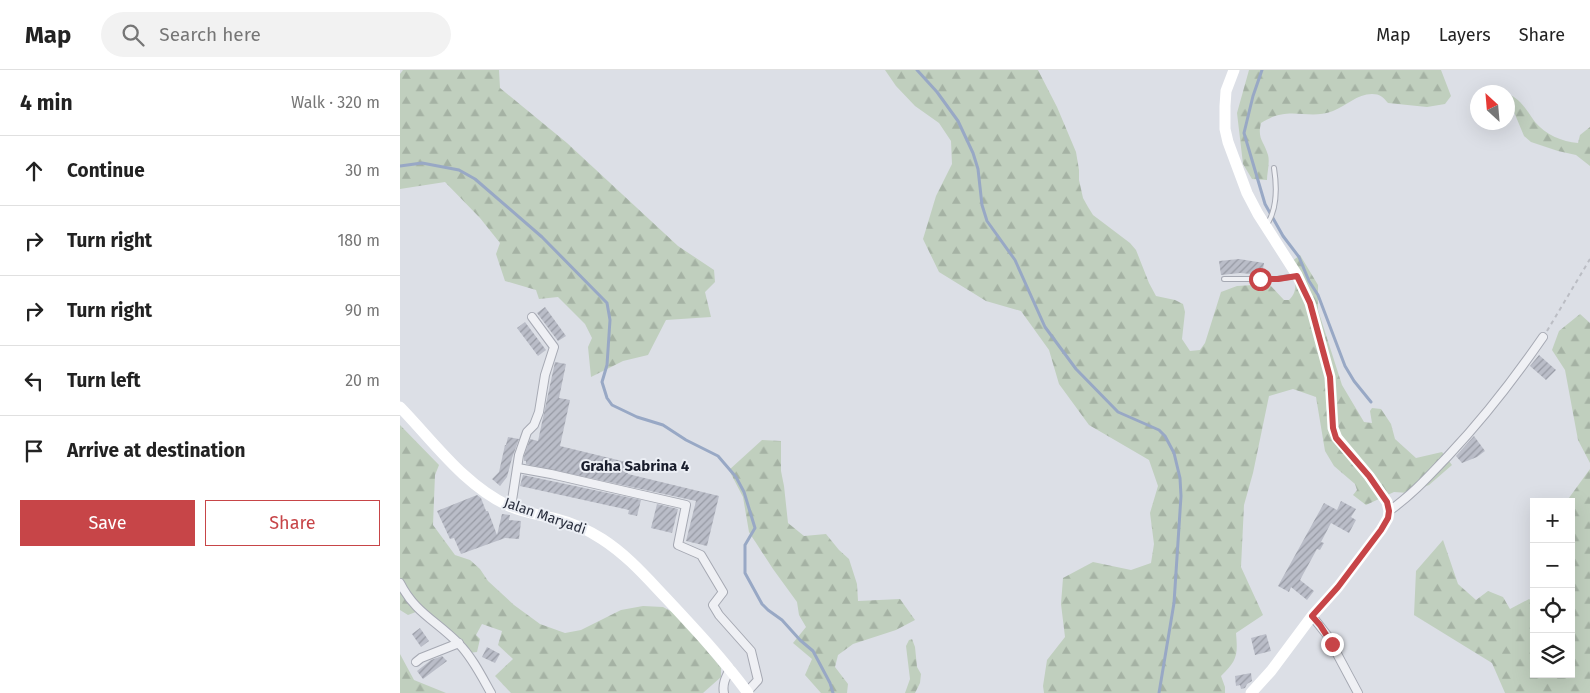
<!DOCTYPE html>
<meta charset="utf-8">
<style>
:root{--surface:#fff;--page:#f2f2f2;--text:#222;--muted:#767676;--line:#e0e0e0;--accent:#c74548}
body{margin:0;font-family:"Fira Sans",sans-serif;background:var(--page);color:var(--text)}
.controls{position:absolute;right:15px;bottom:15px;display:grid;overflow:hidden;border-radius:0px;box-shadow:0 5px 20px #0002}
.controls button{width:45px;height:45px;display:grid;place-items:center;padding:0;border:0;border-bottom:1px solid var(--line);background:var(--surface);color:var(--text);font:25px sans-serif}
.compass{position:absolute;left:1070px;top:15px;width:45px;height:45px;border-radius:50%;background:var(--surface);box-shadow:0 5px 20px #0002;rotate:334deg}
.stop{position:absolute;width:15px;height:15px;margin:-11px;border:4px solid #c74548;border-radius:50%;background:#fff}
.stop.end{background:#c74548;border-color:#fff;box-shadow:0 1px 5px #0008}
.list{margin:0;padding:0;list-style:none}
h2{display:flex;justify-content:space-between;align-items:center;height:65px;margin:0;padding:0 20px;font-size:21px}
h2 small{font-size:16px;font-weight:400;color:var(--muted)}
.list li{display:grid;grid-template-columns:32px 1fr auto;gap:15px;align-items:center;box-sizing:border-box;height:70px;padding:0 20px;border-top:1px solid var(--line)}
.list b{display:block;font-size:19px;white-space:nowrap}
.list em{font-size:16px;font-style:normal;color:var(--muted)}
.actions{display:flex;gap:10px;padding:15px 20px}
.actions a{flex:1;padding:11px 0;border:1px solid var(--accent);border-radius:0px;text-align:center;font-size:18px;color:var(--accent)}
.actions .main{background:var(--accent);color:#fff}
.icon{flex:none;width:28px;height:28px;fill:none;stroke:currentColor;stroke-width:2;stroke-linecap:round;stroke-linejoin:round}
.map{position:relative;flex:none;width:1190px;height:623px;overflow:hidden}
header{display:flex;align-items:center;gap:30px;box-sizing:border-box;height:70px;padding:0 25px;background:var(--surface);border-bottom:1px solid var(--line)}
header strong{font-size:24px}
nav{display:flex;gap:28px;margin-inline-start:auto;font-size:18px}
.search{width:350px;height:45px;background:var(--page);display:flex;align-items:center;gap:12px;box-sizing:border-box;padding:0 18px;border-radius:28px;color:var(--muted);font-size:19px}
main{display:flex}
aside{flex:1;background:var(--surface)}
.map>svg:first-child{display:block}
</style>
<header>
<strong>Map</strong>
<div class="search"><svg class="icon" aria-label="search" viewBox="0 0 24 24"><circle cx="10" cy="10" r="6"/><path d="M15 15l6 6"/></svg>Search here</div>
<nav><a>Map</a><a>Layers</a><a>Share</a></nav>
</header>
<main>
<aside>
<h2>4 min<small>Walk · 320 m</small></h2>
<ul class="list">
<li><svg class="icon" aria-label="ahead" viewBox="0 0 24 24"><path d="M12 20V5M6 11l6-6 6 6"/></svg><div><b>Continue</b></div><em>30 m</em></li>
<li><svg class="icon" aria-label="right" viewBox="0 0 24 24"><path d="M7 20v-9h11M14 6l5 5-5 5"/></svg><div><b>Turn right</b></div><em>180 m</em></li>
<li><svg class="icon" aria-label="right" viewBox="0 0 24 24"><path d="M7 20v-9h11M14 6l5 5-5 5"/></svg><div><b>Turn right</b></div><em>90 m</em></li>
<li><svg class="icon" aria-label="left" viewBox="0 0 24 24"><path d="M17 20v-9H6M10 6l-5 5 5 5"/></svg><div><b>Turn left</b></div><em>20 m</em></li>
<li><svg class="icon" aria-label="arrive" viewBox="0 0 24 24"><path d="M6 21V4h12l-3 4 3 4H6"/></svg><div><b>Arrive at destination</b></div></li>
</ul>
<div class="actions"><a class="main">Save</a><a>Share</a></div>
</aside>
<div class="map">
<svg width="1190" height="623" viewBox="0 0 1190 623">
<defs>
<pattern id="forest-firs" width="22" height="20" patternUnits="userSpaceOnUse" patternTransform="scale(1.25)"><rect width="22" height="20" fill="#c0cfbe"/><path d="M5 1l3.5 6h-7zM16 11l3.5 6h-7z" fill="#a5b2a4"/></pattern>
<pattern id="building-hatch" width="6" height="6" patternUnits="userSpaceOnUse" patternTransform="scale(1.25)"><rect width="6" height="6" fill="#babdc8"/><path d="M-1 1l2-2M0 6l6-6M5 7l2-2" fill="none" stroke="#979aa4"/></pattern>
</defs>
<rect width="100%" height="100%" fill="#dcdfe6"/>
<!-- forest -->
<g fill="url(#forest-firs)">
<polygon points="3,0 99,0 100,18 167,73 278,176 314,200 315,212 305,222 311,247 266,250 248,285 223,291 191,307 188,277 192,268 185,254 158,227 139,229 136,220 105,211 96,184 100,173 80,148 45,112 0,119 0,4"/>
<path d="M485 0H638L657 37 676 82 679 100V110L683 128 688 137 693 145 730 173 736 180 749 213 756 226 775 230 783 234 785 242 782 269 790 281 800 280 805 273 821 222 837 216 869 214 884 230H889C900 220 894 206 891 192L900 185 918 215V240L942 315 964 352 972 353 970 341 972 338 981 339 991 354 995 369 1016 388 1042 382 1052 395 1029 415 1009 423 994 422 966 435 953 425 957 420 955 414 934 396 925 381 916 327 893 319 869 326 853 403 844 435 841 497 863 545 836 563C838 586 837 590 821 606L825 617V623H644L643 616 647 590 665 567 661 534 663 508 693 492 731 500 751 493 754 474 750 443 758 416 749 390 689 355 659 314 649 280 621 241 586 231 539 202 523 169 536 126 552 94 551 71 539 53 515 36 496 16Z"/>
<path d="M849 0H1041L1051 26 1045 34 1027 37 988 33C983 27 980 24 972 24 957 24 946 36 933 41 906 51 890 34 861 53 857 69 864 71 868 85 870 92 867 103 867 110L852 109 843 94 837 43Z"/>
<path d="M1108 24C1121 29 1127 41 1135 52 1145 64 1162 72 1178 73L1180 65 1190 57V96L1176 85 1158 81 1131 72 1124 66 1114 42H1108Z"/>
<polygon points="1180,244 1190,253 1190,393 1178,370 1165,300 1152,280 1159,261"/>
<polygon points="0,355 39,395 35,405 33,455 55,485 70,490 80,499 88,511 114,535 140,554 165,563 181,560 221,540 243,536 263,537 278,545 321,598 321,607 303,623 111,623 95,606 113,589 98,575 102,561 82,554 76,565 80,569 77,582 69,583 21,540 8,545 0,540"/>
<polygon points="362,370 381,371 381,401 384,416 388,453 404,466 426,464 439,480 449,489 457,514 458,531 500,529 515,550 496,560 453,574 438,585 435,597 448,614 447,623 421,623 405,605 412,589 393,573 406,557 399,545 397,532 373,499 349,462 343,427 329,400"/>
<polygon points="1190,399 1190,623 1105,623 1092,593 1014,545 1016,501 1043,470 1058,514 1076,530 1088,521 1103,527 1110,539 1129,529 1134,532 1134,604 1171,604 1171,432 1166,432"/>
<polygon points="512,569 515,577 517,597 521,604 520,613 515,623 505,623 510,609 506,576 509,570"/>
<polygon points="0,584 14,610 46,623 0,623"/>
</g>
<g fill="none" stroke-linecap="round" stroke-linejoin="round">
<!-- stream -->
<g stroke="#98a8c5" stroke-width="3">
<polyline points="517,0 537,22 558,51 573,83 578,99 582,135 587,151 615,190 645,257 676,299 718,342 759,360 765,366 774,383 780,408 781,426 774,533 759,623"/>
<polyline points="862,0 853,26 844,63 865,134 883,166 899,187 909,211 918,225 945,296 954,311 971,332"/>
<polyline points="0,96 22,93 59,100 75,109 142,167 207,233 210,250 207,295 202,312 207,328 212,335 237,347 263,355 286,370 318,386 336,407 344,422 355,458 345,475 345,503 362,534 368,540 382,550 400,570 413,581 430,613 433,623"/>
</g>
</g>
<!-- building -->
<g fill="url(#building-hatch)">
<polygon points="839,189 864,193 862,205 840,203 821,205 819,191"/>
<polygon points="145,237 166,266 158,271 137,243"/>
<polygon points="125,252 146,280 138,286 117,258"/>
<polygon points="1139,285 1156,300 1146,310 1130,296"/>
<polygon points="155,292 166,294 159,328 170,330 160,376 230,393 228,404 319,426 307,476 286,471 296,431 126,394 126,391 124,391 124,386 130,369 138,371"/>
<polygon points="1074,366 1085,381 1077,387 1062,393 1056,386"/>
<polygon points="108,367 119,369 112,388 107,407 100,416 92,409 99,402 105,375 106,375"/>
<polygon points="123,405 241,430 237,446 228,444 229,440 120,416"/>
<polygon points="77,425 81,428 86,441 88,441 97,465 102,444 110,445 109,450 121,451 119,469 105,468 61,484 54,468 50,469 37,441"/>
<polygon points="941,431 956,439 951,447 956,450 949,463 931,453 921,472 924,473 920,480 917,479 900,510 914,521 907,530 891,517 889,522 878,516 924,433 937,440"/>
<polygon points="257,434 278,439 272,463 251,458"/>
<polygon points="20,558 29,571 21,577 12,564"/>
<polygon points="866,564 871,581 855,585 851,568"/>
<polygon points="87,577 100,584 95,593 82,587"/>
<polygon points="42,586 47,591 23,609 17,601 31,590"/>
<polygon points="851,603 852,611 847,614 845,618 841,619 840,615 836,616 835,606"/>
</g>
<g fill="none" stroke-linecap="round" stroke-linejoin="round">
<defs>
<g id="lane">
<path d="M866 156C878 139 877 117 874 98"/>
<polyline points="824,209 877,209 895,206"/>
</g>
<g id="street">
<polyline points="118,398 151,404 286,435 278,475 301,485 323,522 313,535 319,545 351,581 358,610 347,622"/>
<polyline points="111,437 119,385 127,362 134,355 139,342 145,305 154,277 132,247"/>
<path d="M989 441C1012 425 1029 406 1048 386 1083 349 1114 309 1143 267"/>
<path d="M0 513C15 543 37 551 59 574 72 587 82 607 91 623"/>
<polyline points="912,546 927,565 958,623"/>
<polyline points="16,592 21,588 59,573"/>
<path d="M324 623C322 614 326 607 330 599"/>
</g>
</defs>
<!-- lane casing -->
<use href="#lane" stroke="#a6a9b3" stroke-width="6"/>
<!-- street casing -->
<use href="#street" stroke="#a6a9b3" stroke-width="10"/>
<!-- path -->
<polyline stroke="#bbbdc4" stroke-width="2" stroke-dasharray="4 4" stroke-linecap="butt" points="1147,261 1190,189"/>
<!-- lane -->
<use href="#lane" stroke="#eff0f4" stroke-width="4"/>
<!-- street -->
<use href="#street" stroke="#eff0f4" stroke-width="8"/>
<!-- secondary -->
<g stroke="#fff" stroke-width="11">
<polyline points="834,0 826,21 825,36 825,59 828,72 847,123 858,144 897,205 910,233 930,307 933,358 937,368 969,406 987,432 989,441 988,448 981,460 938,517 912,546 871,601 851,623"/>
<path d="M0 337C34 372 64 415 109 436 124 443 141 445 157 449 173 453 188 460 202 469 227 485 246 507 266 528 295 559 323 589 348 623"/>
</g>
</g>
<g fill="none" stroke-linecap="round" stroke-linejoin="round">
<!-- route -->
<polyline stroke="#c74548" stroke-width="6" points="860,209 878,209 897,206 910,233 927,296 930,307 933,358 936,368 969,406 987,432 989,441 988,448 981,460 938,517 912,546 920,555 932,574"/>
</g>
<g text-anchor="middle" dominant-baseline="central" stroke-width="4" stroke-linejoin="round" paint-order="stroke">
<!-- street labels -->
<g font-size="14" fill="#272c3b" stroke="#ebeef4">
<text transform="translate(145 446) rotate(19)">Jalan Maryadi</text>
</g>
<!-- neighbourhood labels -->
<g font-size="15" font-weight="bold" fill="#191d2c" stroke="#ebeef4">
<text x="235" y="396">Graha Sabrina 4</text>
</g>
</g>
</svg>
<div class="controls">
<button>+</button>
<button>−</button>
<button><svg class="icon" aria-label="locate" viewBox="0 0 24 24"><circle cx="12" cy="12" r="6"/><path d="M12 2v4M12 18v4M2 12h4M18 12h4"/></svg></button>
<button><svg class="icon" aria-label="layers" viewBox="0 0 24 24"><path d="M12 4l9 5-9 5-9-5zM3 14l9 5 9-5"/></svg></button>
</div>
<svg class="compass" viewBox="-18 -18 36 36"><path d="M0-13l5 13h-10z" fill="#e53935"/><path d="M0 13l5-13h-10z" fill="#767676"/></svg>
<div class="stop" style="left:860px;top:209px"></div>
<div class="stop end" style="left:932px;top:574px"></div>
</div>
</main>
